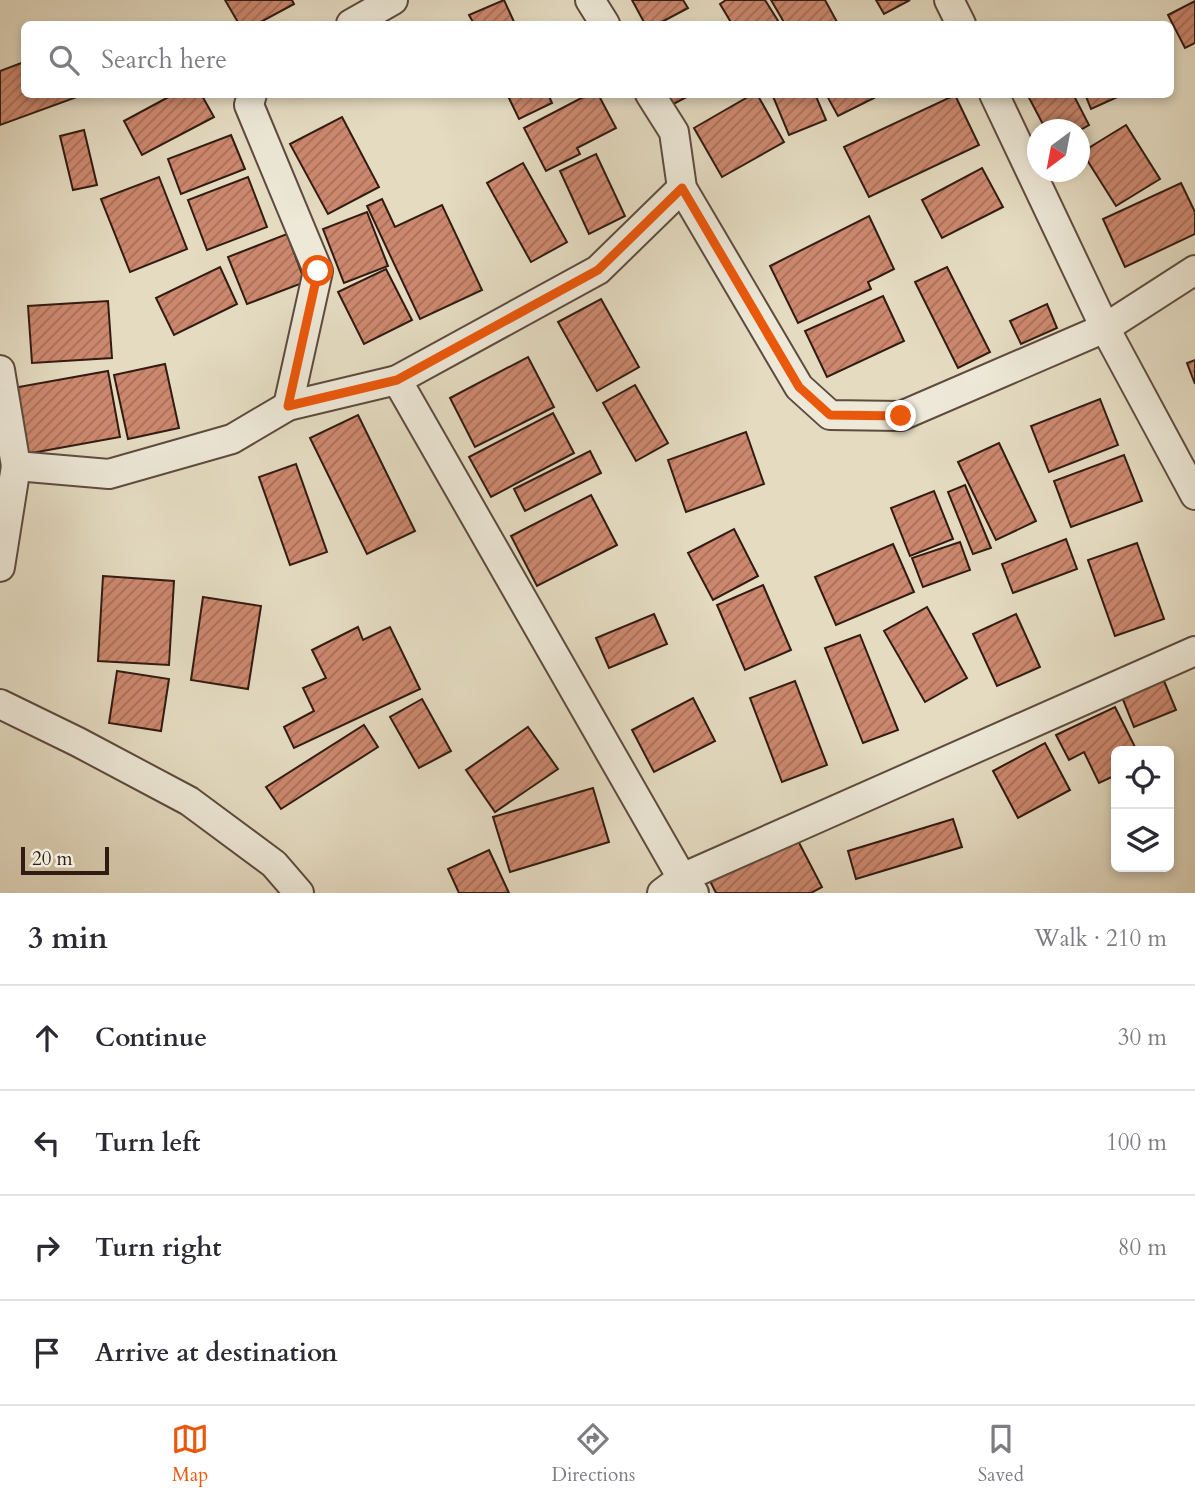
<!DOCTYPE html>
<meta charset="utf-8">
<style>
:root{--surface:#fff;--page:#f7f7f7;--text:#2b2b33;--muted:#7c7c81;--line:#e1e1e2;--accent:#ea580c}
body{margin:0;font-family:Cardo,serif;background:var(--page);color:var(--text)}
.controls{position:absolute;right:21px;bottom:21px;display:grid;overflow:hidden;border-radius:10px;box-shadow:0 4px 10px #0003}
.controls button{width:63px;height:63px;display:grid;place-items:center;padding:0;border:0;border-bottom:2px solid var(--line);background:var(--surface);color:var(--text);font:35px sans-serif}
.compass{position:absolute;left:1027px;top:119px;width:63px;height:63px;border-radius:50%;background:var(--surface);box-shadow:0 4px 10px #0003;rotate:212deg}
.scale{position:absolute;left:21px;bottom:18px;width:88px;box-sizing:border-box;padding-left:7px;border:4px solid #321b12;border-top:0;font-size:19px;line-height:24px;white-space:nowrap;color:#321b12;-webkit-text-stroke:5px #ede8d7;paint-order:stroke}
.stop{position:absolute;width:21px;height:21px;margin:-16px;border:5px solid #ea580c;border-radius:50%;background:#fff}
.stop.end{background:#ea580c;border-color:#fff;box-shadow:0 2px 7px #0008}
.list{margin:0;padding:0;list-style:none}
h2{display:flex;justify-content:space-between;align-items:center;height:91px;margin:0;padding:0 28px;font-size:30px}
h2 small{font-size:23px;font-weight:400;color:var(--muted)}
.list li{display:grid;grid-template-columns:46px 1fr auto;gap:21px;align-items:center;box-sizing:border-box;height:105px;padding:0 28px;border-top:2px solid var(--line)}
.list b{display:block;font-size:26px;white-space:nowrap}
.list em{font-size:23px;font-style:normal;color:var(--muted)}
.icon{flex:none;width:38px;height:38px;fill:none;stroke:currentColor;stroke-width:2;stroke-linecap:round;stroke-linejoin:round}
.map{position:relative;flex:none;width:1195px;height:893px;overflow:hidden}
.search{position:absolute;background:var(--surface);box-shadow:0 4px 10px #0003;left:21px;right:21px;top:21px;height:77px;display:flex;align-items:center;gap:18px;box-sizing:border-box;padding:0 24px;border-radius:10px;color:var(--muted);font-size:26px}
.sheet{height:511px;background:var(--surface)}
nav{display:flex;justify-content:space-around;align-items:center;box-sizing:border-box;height:98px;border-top:2px solid var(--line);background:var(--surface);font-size:19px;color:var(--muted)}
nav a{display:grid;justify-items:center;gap:4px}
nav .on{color:var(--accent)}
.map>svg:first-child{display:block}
</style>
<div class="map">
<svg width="1195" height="893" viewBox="0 0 1195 893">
<defs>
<pattern id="building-hatch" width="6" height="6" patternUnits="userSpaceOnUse" patternTransform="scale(1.75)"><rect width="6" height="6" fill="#cc886e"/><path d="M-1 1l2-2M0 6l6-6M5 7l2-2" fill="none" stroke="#a66e59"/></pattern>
</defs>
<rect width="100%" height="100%" fill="#e4dbc1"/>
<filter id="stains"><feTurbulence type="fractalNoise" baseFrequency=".00286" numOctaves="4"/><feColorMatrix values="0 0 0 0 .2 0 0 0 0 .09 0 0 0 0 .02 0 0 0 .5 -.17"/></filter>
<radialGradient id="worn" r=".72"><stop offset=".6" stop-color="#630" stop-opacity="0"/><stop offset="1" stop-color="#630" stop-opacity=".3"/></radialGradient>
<!-- building -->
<g fill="url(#building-hatch)" stroke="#321b12" stroke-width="2">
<polygon points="225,0 292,0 294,4 257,24 239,24"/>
<polygon points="504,0 515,24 474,24 469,15"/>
<polygon points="632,0 683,0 688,8 658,24 645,24"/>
<polygon points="726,0 765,0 780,24 732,24 720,4"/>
<polygon points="771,0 825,0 837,22 831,24 785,24"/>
<polygon points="876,0 910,0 884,14"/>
<polygon points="1195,1 1195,43 1185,48 1168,15"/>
<polygon points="24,62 24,94 76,94 77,97 0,125 0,71"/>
<polygon points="174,94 201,94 214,117 142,155 124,121"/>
<polygon points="507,94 548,94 552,103 519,119"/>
<polygon points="589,94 598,94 616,128 577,148 580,154 546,171 524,128"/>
<polygon points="664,94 692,94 670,106"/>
<polygon points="753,94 757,94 784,142 722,177 694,128"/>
<polygon points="772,94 815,94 826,120 789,135"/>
<polygon points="826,94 872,94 874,98 838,116"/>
<polygon points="1027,94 1073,94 1089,125 1080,130 1046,130"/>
<polygon points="1085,94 1124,94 1091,109"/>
<polygon points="955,95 979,145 869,197 844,147"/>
<polygon points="342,117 379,187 328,214 290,144"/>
<polygon points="1126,125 1160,179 1116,206 1082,152"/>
<polygon points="84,130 97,185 73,190 60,136"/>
<polygon points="231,135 245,169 181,194 168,159"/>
<polygon points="596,154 625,216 589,234 560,171"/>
<polygon points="523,163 567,242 531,262 487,183"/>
<polygon points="982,168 1003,207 942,238 922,200"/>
<polygon points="159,177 187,249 130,272 101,199"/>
<polygon points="248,177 267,227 207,250 188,200"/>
<polygon points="1181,183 1195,212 1195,234 1125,267 1103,219"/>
<polygon points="382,199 395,227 442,205 482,290 420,319 367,206"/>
<polygon points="367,212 388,266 344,283 323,229"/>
<polygon points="869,216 894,269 868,282 871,289 798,323 770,266"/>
<polygon points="287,234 305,282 247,304 228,257"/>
<polygon points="220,267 237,304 174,335 156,298"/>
<polygon points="947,267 990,352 958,368 915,282"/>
<polygon points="386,269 412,320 364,344 338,292"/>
<polygon points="883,296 904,341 827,377 805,331"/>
<polygon points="601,299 639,367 597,391 558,322"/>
<polygon points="108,301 112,358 32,363 28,306"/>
<polygon points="1047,304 1057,328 1021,344 1010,321"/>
<polygon points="528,357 554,407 475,447 450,398"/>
<polygon points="1195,360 1195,384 1187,363"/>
<polygon points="165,364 179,428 128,439 114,375"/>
<polygon points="108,371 120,437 26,454 13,388"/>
<polygon points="635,385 668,443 636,461 603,403"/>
<polygon points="1100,399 1118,445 1049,472 1031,426"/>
<polygon points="553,413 574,453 491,497 469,457"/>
<polygon points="358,415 415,531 367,554 310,438"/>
<polygon points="746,432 764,484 686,512 668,460"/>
<polygon points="999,443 1036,521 996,540 958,462"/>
<polygon points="590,451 601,473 525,511 514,489"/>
<polygon points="1124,455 1142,501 1071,527 1054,481"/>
<polygon points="296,464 327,552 290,565 259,477"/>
<polygon points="965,485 991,548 973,554 948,492"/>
<polygon points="934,491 953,539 910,556 891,508"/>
<polygon points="591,495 617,545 537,586 511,536"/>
<polygon points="734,529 758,576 713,600 688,553"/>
<polygon points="1066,539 1077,569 1013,593 1002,564"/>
<polygon points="960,542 970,570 923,587 912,558"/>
<polygon points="1137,543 1164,619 1115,636 1088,560"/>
<polygon points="893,544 914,592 836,625 815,577"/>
<polygon points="103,576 174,581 169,665 98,661"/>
<polygon points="763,585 791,650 745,670 717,605"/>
<polygon points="203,597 261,606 248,689 191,680"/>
<polygon points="927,607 967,678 925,702 884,631"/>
<polygon points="654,614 667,644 609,668 596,638"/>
<polygon points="1016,614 1040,667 997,686 973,634"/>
<polygon points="358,627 363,640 390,627 420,689 294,748 284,727 314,711 303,688 326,678 312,650"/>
<polygon points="860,635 898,730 863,743 825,648"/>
<polygon points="117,671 169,679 161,731 109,723"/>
<polygon points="795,681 827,765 782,782 750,698"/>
<polygon points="1164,681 1176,710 1134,727 1122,697"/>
<polygon points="693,698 715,741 654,772 632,730"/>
<polygon points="422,699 451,751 419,768 390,717"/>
<polygon points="1115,707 1137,751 1116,751 1116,775 1099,783 1084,752 1069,760 1056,735"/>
<polygon points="364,725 378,747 281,809 266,787"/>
<polygon points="528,727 558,769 495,812 466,770"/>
<polygon points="1045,743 1070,790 1018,818 993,771"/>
<polygon points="593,788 609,842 510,872 493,817"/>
<polygon points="953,819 962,847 856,879 848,851"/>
<polygon points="795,835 822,887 811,893 716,893 709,879"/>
<polygon points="489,850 509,893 459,893 448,869"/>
</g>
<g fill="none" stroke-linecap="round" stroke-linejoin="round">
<defs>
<g id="minor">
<polyline points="590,0 605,24"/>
<polyline points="949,0 961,24"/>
<polyline points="351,24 393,0"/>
<polyline points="252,94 249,105 318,271 288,406"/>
<polyline points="650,94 674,132 682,188 799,387 830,415 901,416 1105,328 1195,270"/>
<polyline points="994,94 1105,328 1195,495"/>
<polyline points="0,370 16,466 109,474 232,439 288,406 397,380 682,878 694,893"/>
<polyline points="397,380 598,270 682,188"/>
<polyline points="0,567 16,466"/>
<polyline points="0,704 78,742 189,801 274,864 299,893"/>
<polyline points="662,893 682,878 1195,651"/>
</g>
</defs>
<!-- minor casing -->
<use href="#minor" stroke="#5e4b3e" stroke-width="32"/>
<!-- minor -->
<use href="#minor" stroke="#ede8d7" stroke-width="28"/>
</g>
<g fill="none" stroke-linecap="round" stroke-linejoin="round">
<!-- route -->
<polyline stroke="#ea580c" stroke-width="9" points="318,271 288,406 397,380 598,270 682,188 799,387 830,415 901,416"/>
</g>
<rect width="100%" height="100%" filter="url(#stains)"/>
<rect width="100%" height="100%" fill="url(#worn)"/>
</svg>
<div class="controls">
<button><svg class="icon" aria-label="locate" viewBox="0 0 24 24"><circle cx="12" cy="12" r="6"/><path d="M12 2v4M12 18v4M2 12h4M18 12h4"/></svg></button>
<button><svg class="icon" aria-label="layers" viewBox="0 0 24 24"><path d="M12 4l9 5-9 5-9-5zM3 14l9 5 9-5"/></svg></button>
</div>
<svg class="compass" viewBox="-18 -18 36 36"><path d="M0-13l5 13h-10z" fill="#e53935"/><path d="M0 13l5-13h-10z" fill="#7c7c81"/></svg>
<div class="scale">20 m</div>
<div class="stop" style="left:318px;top:271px"></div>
<div class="stop end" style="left:901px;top:416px"></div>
<div class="search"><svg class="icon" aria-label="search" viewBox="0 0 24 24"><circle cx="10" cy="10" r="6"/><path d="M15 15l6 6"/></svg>Search here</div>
</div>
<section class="sheet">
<h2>3 min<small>Walk · 210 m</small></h2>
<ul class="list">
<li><svg class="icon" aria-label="ahead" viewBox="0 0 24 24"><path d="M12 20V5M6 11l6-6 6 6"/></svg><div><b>Continue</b></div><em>30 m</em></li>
<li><svg class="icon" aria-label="left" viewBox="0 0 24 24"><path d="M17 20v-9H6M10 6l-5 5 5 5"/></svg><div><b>Turn left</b></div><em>100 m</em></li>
<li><svg class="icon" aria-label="right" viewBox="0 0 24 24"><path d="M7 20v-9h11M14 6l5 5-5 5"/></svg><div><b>Turn right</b></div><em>80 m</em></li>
<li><svg class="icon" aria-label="arrive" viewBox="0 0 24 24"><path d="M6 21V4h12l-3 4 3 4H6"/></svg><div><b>Arrive at destination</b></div></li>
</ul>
</section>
<nav>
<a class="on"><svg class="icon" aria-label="map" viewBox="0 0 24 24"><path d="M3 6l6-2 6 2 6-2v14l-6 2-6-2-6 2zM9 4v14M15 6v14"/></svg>Map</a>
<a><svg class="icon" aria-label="directions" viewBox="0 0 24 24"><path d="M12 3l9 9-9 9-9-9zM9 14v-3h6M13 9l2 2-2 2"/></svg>Directions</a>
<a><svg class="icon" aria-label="saved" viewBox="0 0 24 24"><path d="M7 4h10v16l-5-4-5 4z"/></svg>Saved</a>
</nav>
